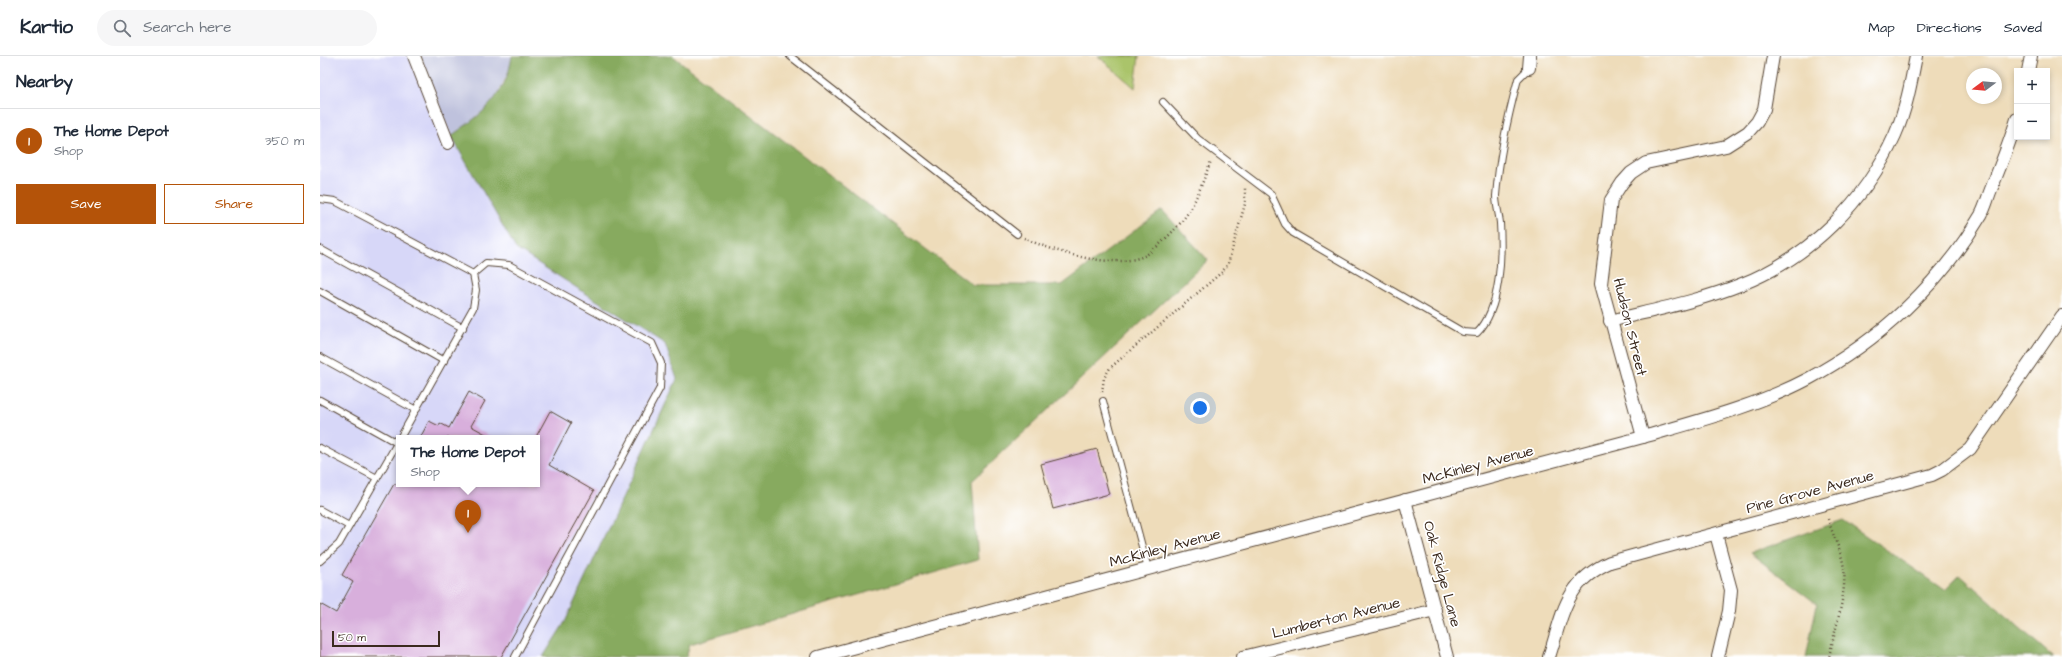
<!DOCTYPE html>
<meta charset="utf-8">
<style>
:root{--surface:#fff;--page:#f6f6f7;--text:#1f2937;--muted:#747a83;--line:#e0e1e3;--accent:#b45309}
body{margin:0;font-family:"Architects Daughter",sans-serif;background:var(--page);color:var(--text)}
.controls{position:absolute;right:12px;top:12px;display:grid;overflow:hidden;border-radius:0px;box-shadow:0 2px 6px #0003}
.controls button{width:36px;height:36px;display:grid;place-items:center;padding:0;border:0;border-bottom:1px solid var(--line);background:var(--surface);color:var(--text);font:20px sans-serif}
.compass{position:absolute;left:1646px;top:12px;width:36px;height:36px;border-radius:50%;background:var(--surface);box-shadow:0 2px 6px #0003;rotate:254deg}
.scale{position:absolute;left:12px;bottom:10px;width:108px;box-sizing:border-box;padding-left:4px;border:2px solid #3b2a1e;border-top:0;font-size:11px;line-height:14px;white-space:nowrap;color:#3b2a1e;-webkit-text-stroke:3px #fff;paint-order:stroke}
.you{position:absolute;left:880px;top:352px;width:14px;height:14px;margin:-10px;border:3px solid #fff;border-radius:50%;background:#1a73e8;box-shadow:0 0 0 6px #1a73e833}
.badge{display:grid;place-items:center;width:26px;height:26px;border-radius:50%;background:var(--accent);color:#fff;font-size:13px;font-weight:700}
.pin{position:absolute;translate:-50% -33px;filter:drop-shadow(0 1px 2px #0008)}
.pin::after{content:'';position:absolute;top:21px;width:14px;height:12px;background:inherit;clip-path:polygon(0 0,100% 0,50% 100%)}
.popup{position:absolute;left:76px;top:379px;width:144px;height:52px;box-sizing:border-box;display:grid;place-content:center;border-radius:0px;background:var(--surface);filter:drop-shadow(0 1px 3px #0005);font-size:13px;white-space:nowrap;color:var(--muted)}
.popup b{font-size:15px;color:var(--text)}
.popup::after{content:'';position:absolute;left:50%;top:100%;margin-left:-8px;border:8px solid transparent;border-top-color:var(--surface)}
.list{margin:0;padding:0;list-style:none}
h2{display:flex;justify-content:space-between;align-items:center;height:52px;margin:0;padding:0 16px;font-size:17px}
h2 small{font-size:13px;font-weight:400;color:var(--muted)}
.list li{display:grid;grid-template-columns:26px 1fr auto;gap:12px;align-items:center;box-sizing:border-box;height:64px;padding:0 16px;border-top:1px solid var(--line)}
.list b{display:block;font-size:15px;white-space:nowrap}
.list p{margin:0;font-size:13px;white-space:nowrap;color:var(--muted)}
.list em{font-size:13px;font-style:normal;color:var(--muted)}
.actions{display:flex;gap:8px;padding:12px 16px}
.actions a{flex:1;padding:9px 0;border:1px solid var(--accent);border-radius:0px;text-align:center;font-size:14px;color:var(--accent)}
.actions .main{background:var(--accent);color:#fff}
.icon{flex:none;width:22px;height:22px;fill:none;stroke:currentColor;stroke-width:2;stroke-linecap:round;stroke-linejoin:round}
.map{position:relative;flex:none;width:1742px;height:601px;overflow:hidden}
header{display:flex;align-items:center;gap:24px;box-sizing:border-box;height:56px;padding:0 20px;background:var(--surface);border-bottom:1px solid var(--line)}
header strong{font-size:19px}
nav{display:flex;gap:22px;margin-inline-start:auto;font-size:14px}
.search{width:280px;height:36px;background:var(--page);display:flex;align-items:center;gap:10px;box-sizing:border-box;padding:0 14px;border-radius:22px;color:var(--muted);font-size:15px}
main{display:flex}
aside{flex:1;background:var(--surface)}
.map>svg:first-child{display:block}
</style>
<header>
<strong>Kartio</strong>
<div class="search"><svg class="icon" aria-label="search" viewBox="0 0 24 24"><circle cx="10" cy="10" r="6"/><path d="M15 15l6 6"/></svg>Search here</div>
<nav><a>Map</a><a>Directions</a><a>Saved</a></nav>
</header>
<main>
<aside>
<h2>Nearby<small></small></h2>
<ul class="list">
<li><span class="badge">1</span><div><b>The Home Depot</b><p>Shop</p></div><em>350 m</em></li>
</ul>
<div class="actions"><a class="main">Save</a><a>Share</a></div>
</aside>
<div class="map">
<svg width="1742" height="601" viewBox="0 0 1742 601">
<rect width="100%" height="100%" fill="#fff"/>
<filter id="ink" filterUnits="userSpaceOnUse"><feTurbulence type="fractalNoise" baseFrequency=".025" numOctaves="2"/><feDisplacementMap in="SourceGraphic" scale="8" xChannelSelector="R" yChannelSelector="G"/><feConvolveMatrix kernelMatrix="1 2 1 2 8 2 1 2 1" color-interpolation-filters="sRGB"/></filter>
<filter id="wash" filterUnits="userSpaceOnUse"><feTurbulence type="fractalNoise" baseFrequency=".012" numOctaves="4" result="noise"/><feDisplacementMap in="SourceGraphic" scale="16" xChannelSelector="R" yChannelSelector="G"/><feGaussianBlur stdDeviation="0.9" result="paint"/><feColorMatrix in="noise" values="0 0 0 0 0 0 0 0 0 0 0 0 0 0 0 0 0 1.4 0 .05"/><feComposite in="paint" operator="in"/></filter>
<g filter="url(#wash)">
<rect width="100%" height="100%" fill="#eedcba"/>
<!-- built -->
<path fill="#d7d7f8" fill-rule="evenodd" d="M0 0H98L131 80 196 193 345 288 357 323 245 566 223 601H0ZM79 382H217V428H79Z"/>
<!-- industrial -->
<polygon fill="#bfc2dd" points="100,0 192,0 190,13 174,45 152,65 131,80"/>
<!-- green -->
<polygon fill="#aac46a" stroke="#727744" points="778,0 819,0 815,32"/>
<!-- forest -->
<g fill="#87aa5e" stroke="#616a3e">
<path d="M192 0H353L653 229H742L842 154 888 204 652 425 658 504 370 588 366 601H223L245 566 357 323 345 288 196 193 131 80C162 58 186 41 192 0Z"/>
<polygon points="1523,464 1625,534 1640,519 1733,601 1486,601 1497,548 1430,497"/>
</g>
<g id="blocks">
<!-- building -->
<g fill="#d8afdc">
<polygon points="149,336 165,345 151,370 173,382 100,382 109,365 119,370 120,367 129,372"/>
<polygon points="230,355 251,367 229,409 274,435 181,601 0,601 0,548 16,557 33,526 22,519 74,428 217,428 217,379"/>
<polygon points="777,393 789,438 733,453 721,408"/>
</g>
</g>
</g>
<g filter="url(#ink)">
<use href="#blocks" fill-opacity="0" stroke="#564535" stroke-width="1"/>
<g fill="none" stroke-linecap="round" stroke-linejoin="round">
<defs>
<g id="lane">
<polyline points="470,0 697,178"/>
<path d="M843 46 878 83 951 138 965 168 973 177 1143 276 1157 277C1181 253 1182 200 1180 167 1179 158 1176 149 1176 140 1179 101 1188 60 1198 23L1209 12"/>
<polyline points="0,143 15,145 153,218"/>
<polyline points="0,193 143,272"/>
<polyline points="0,235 124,305"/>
<polyline points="0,301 96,354"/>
<polyline points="0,344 77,387"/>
<polyline points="783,345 828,513"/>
<polyline points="80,382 153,252 156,234 153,218 166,207 189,209 332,287 341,307 340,332 195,601"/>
<polyline points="0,392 57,422"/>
<polyline points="0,454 29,470"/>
<polyline points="0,505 19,488 79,384"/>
</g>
<g id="street">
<polyline points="94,0 128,87"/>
<polyline points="1209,12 1210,0"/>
<polyline points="1708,15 1711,0"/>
<path d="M1290 265C1334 254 1380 245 1422 228 1490 201 1545 146 1575 79 1586 54 1591 27 1596 0"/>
<polyline points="1323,381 1281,228 1291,144 1302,127 1311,117 1326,107 1406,90 1428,76 1437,66 1444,53 1453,0"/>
<polyline points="1085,444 1127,601"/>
<polyline points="1396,478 1411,534 1409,555 1398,601"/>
<path d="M498 601 1323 381C1378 365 1437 350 1488 323 1559 285 1620 228 1661 159 1666 150 1668 140 1672 131 1681 108 1690 86 1697 63"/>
<polyline points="923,601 1115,554"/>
<path d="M1229 601C1243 558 1245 526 1290 506L1612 419 1622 414 1650 393 1742 260"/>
</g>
</defs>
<!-- lane casing -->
<use href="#lane" stroke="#564535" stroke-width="8"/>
<!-- street casing -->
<use href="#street" stroke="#564535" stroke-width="14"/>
<!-- path -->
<g stroke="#564535" stroke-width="2.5" stroke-dasharray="1 3" stroke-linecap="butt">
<path d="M704 182C735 196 792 214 824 200 832 197 857 172 862 165 876 148 883 124 891 105"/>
<polyline points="782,336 784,322 790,312 902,216 908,208 925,148 925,131"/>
<path d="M1508 463C1513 480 1522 496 1524 513 1527 537 1514 577 1509 601"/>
</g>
<!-- lane -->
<use href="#lane" stroke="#fff" stroke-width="6"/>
<!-- street -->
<use href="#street" stroke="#fff" stroke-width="12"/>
</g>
</g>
<g text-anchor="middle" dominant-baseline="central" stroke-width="3.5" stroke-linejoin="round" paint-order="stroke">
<!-- street labels -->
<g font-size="15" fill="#3b2a1e" stroke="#fff">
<text transform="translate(1310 271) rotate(76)">Hudson Street</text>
<text transform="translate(1158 409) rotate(-15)">McKinley Avenue</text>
<text transform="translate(1490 436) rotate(-15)">Pine Grove Avenue</text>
<text transform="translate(845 492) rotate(-15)">McKinley Avenue</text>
<text transform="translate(1122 518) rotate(75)">Oak Ridge Lane</text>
<text transform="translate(1016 562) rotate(-14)">Lumberton Avenue</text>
</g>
</g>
</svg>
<div class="controls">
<button>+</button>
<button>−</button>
</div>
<svg class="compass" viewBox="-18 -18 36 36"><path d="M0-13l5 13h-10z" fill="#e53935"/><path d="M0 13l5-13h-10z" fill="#747a83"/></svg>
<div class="scale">50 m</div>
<div class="you"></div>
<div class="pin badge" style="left:148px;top:477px">1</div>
<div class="popup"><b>The Home Depot</b>Shop</div>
</div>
</main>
